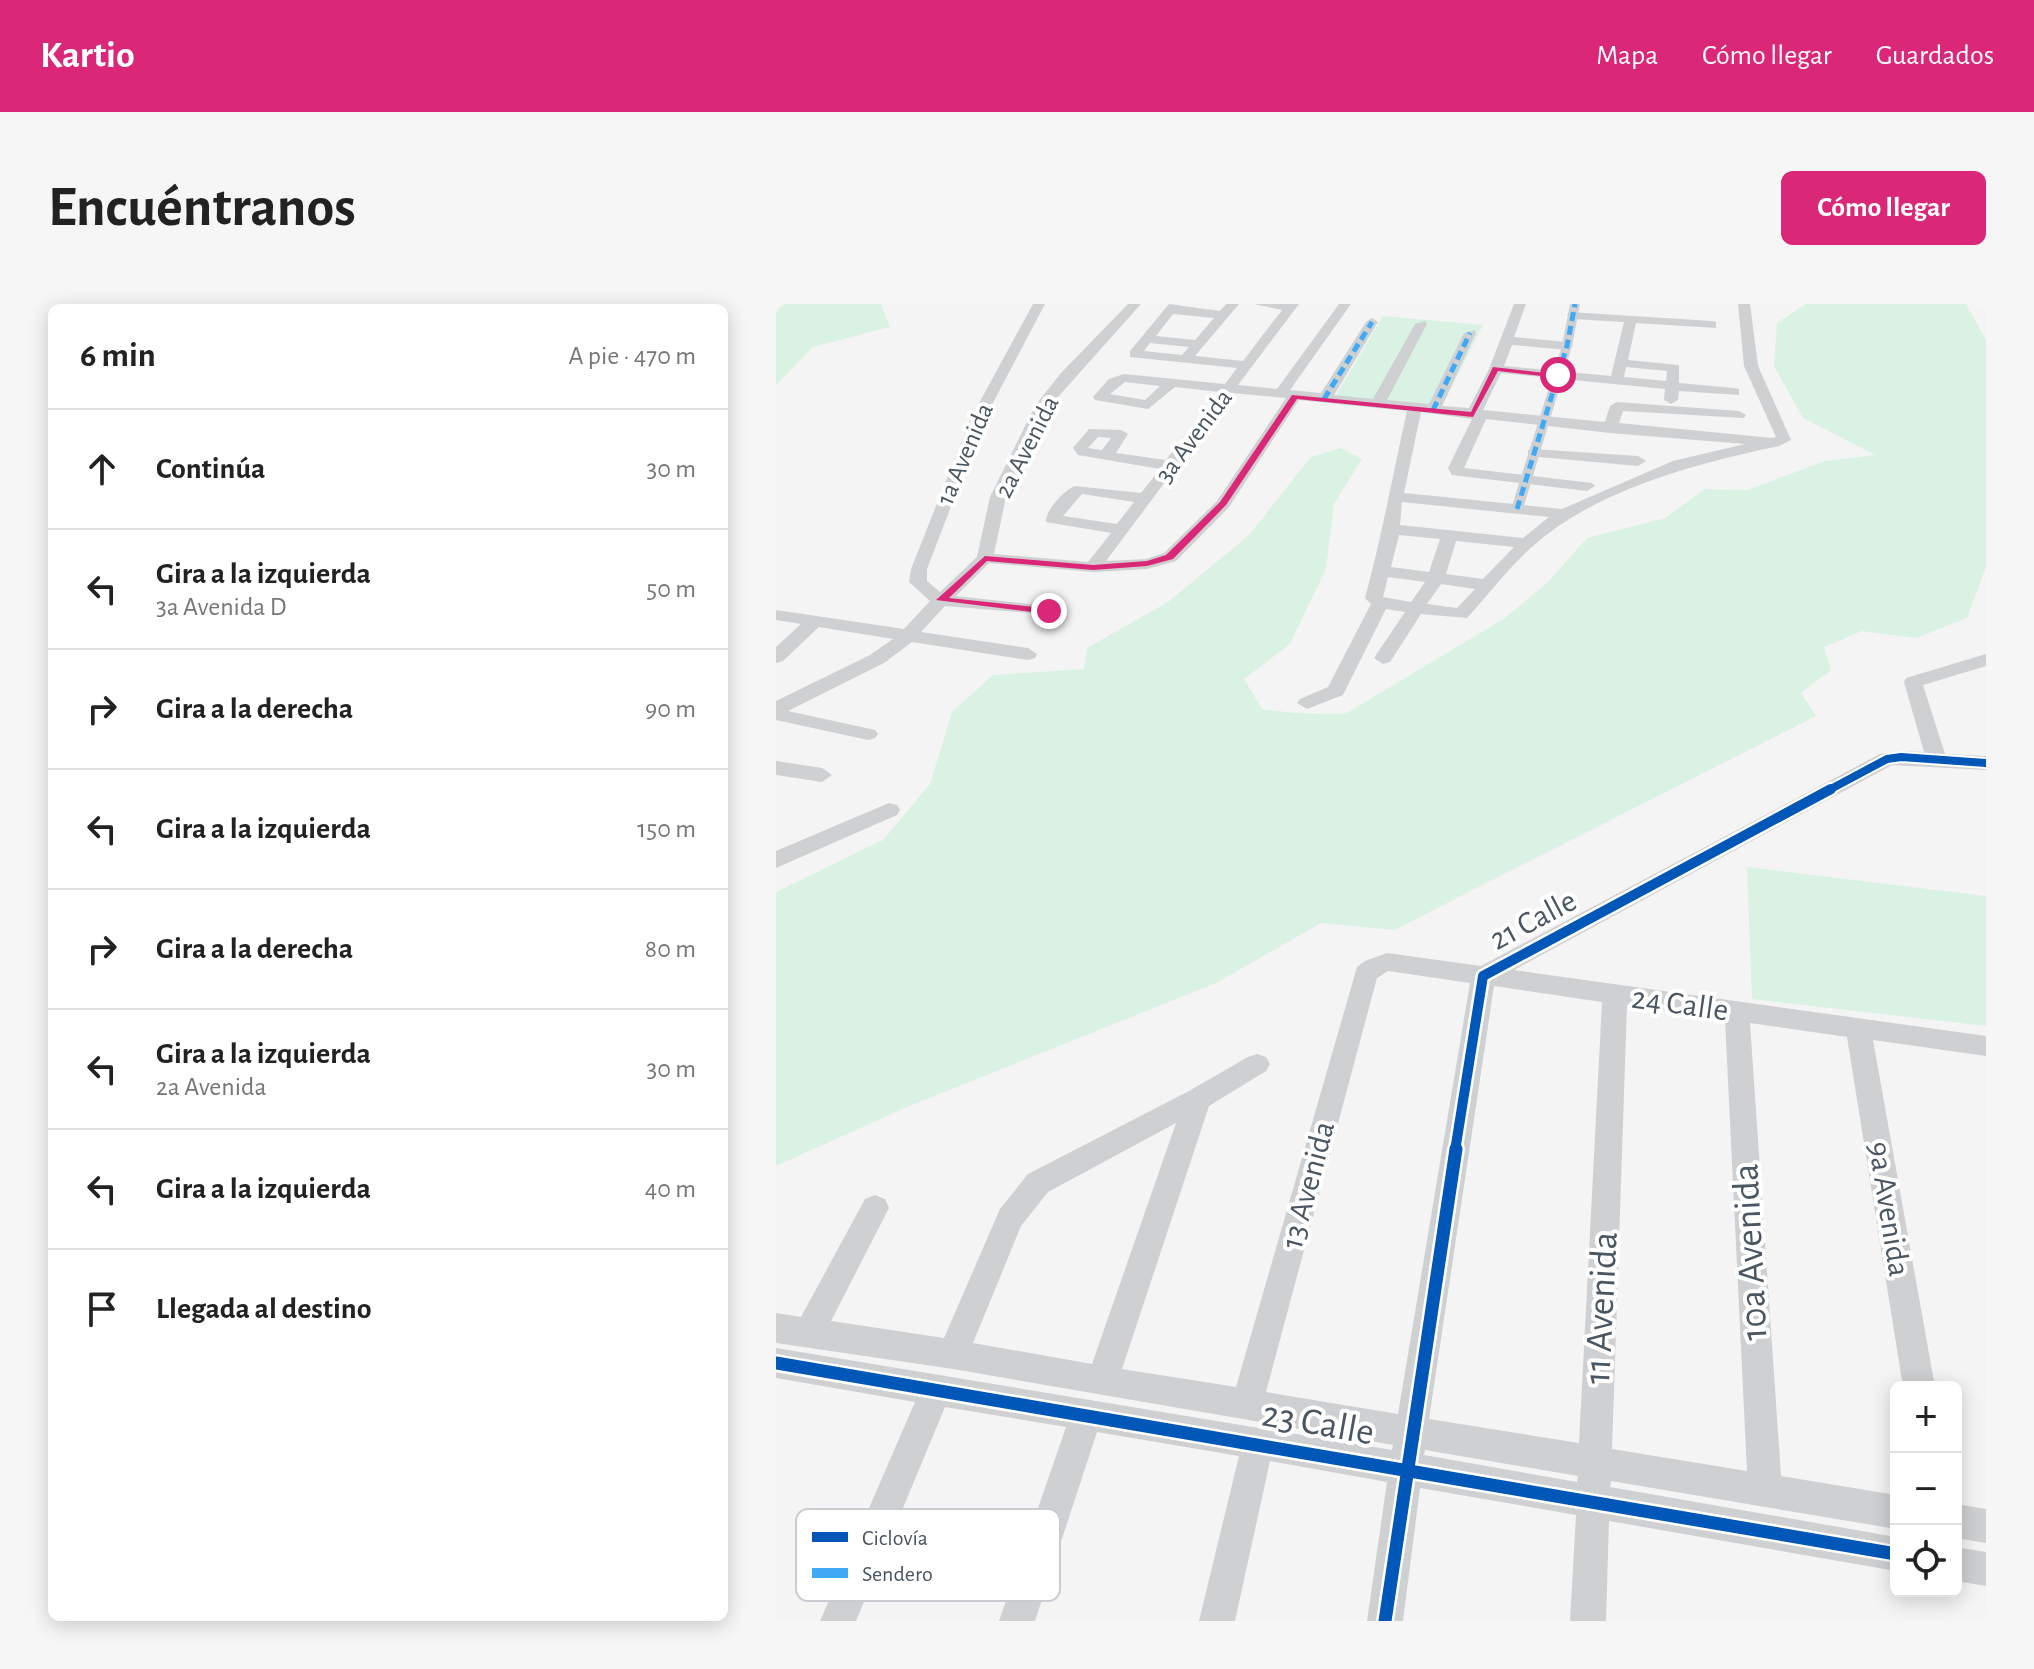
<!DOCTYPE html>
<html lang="es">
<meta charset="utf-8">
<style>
:root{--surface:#fff;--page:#f6f6f6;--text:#222;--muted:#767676;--line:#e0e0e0;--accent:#db2777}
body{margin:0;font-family:"Alegreya Sans",sans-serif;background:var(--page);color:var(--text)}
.controls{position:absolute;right:24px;bottom:24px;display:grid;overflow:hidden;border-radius:12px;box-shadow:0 4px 20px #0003}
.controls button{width:72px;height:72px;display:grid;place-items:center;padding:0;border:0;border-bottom:2px solid var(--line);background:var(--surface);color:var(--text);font:40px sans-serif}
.stop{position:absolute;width:24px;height:24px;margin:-18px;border:6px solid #db2777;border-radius:50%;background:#fff}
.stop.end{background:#db2777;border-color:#fff;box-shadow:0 2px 8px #0008}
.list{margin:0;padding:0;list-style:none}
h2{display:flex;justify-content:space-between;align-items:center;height:104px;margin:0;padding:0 32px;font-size:34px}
h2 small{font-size:26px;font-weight:400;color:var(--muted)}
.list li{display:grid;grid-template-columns:52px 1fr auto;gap:24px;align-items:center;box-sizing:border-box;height:120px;padding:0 32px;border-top:2px solid var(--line)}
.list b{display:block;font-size:30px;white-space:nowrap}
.list p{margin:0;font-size:26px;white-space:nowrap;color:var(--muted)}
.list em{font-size:26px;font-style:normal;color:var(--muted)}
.icon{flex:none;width:44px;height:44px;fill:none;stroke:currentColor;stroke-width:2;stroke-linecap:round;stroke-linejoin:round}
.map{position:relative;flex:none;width:1210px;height:1317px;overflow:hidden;border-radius:12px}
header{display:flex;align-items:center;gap:48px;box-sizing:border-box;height:112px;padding:0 40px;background:var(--accent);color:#fff}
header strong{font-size:38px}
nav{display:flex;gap:44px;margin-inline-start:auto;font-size:28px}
.intro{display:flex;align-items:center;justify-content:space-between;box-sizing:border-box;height:192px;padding:0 48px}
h1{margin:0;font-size:56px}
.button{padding:20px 36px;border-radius:12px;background:var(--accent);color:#fff;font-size:28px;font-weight:700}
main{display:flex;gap:48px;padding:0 48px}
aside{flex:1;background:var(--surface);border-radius:12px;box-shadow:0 4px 20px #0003}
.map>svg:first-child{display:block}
</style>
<header>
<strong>Kartio</strong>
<nav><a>Mapa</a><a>Cómo llegar</a><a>Guardados</a></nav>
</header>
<div class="intro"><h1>Encuéntranos</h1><a class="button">Cómo llegar</a></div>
<main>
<aside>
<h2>6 min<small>A pie · 470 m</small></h2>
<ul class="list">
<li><svg class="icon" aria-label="ahead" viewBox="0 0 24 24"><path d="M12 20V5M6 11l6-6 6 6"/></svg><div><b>Continúa</b></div><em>30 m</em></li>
<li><svg class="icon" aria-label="left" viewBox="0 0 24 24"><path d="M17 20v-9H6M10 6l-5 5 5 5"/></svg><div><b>Gira a la izquierda</b><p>3a Avenida D</p></div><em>50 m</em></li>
<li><svg class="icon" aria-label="right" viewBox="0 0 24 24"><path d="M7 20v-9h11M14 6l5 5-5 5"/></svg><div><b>Gira a la derecha</b></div><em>90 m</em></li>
<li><svg class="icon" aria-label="left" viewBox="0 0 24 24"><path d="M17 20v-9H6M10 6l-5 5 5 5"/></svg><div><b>Gira a la izquierda</b></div><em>150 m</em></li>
<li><svg class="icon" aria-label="right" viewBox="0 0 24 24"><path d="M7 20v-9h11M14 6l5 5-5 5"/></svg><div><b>Gira a la derecha</b></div><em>80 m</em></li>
<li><svg class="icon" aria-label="left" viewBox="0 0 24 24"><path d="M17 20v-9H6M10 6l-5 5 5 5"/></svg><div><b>Gira a la izquierda</b><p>2a Avenida</p></div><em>30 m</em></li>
<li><svg class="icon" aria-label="left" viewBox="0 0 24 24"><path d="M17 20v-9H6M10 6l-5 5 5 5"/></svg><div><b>Gira a la izquierda</b></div><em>40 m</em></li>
<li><svg class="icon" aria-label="arrive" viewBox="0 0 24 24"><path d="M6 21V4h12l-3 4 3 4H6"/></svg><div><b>Llegada al destino</b></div></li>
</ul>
</aside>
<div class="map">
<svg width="1210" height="1317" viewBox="0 0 1210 1317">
<rect width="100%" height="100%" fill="#f4f4f4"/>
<!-- green -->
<g fill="#d9f2e3">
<polygon points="0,0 105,0 114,23 37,43 0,81"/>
<polygon points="1030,0 1190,0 1210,36 1210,263 1191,314 1140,334 1086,327 1048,343 1055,366 1025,389 1040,412 618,626 545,619 440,679 131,803 0,862 0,588 107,536 154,480 176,408 217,371 308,365 311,344 392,298 473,231 535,153 565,144 586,155 558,200 550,265 514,340 468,375 486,405 519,409 569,410 729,314 772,278 811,234 889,214 929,185 971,186 1049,157 1099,151 1027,114 998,62 1001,19"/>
<polygon points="607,12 707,21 665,104 559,93"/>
<polygon points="971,563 1210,592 1210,722 976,695"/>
</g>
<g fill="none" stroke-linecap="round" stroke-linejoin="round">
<!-- pedestrian -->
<polygon fill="#ced0d2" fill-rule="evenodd" points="794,0 804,0 796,42 747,205 737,208 735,205 786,42"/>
<!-- minor -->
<g fill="#ced0d2" fill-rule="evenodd">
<path d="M257 0H269L209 114 151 265V277L164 288 201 253 214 193 259 102 285 69 352 0H365L273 103 230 193 218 250 312 258 335 229 270 218C269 207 287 187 299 182L365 189 384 165 302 151 297 144 313 125 345 126 352 130 340 149 390 156 443 88 399 83 372 105 319 96 317 93 333 75 348 70 449 80 461 64 354 53V47L393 0 444 7 450 0H463L419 52 467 57 506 6 478 0H523L462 81 501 85 563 0H575L514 86 545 89 590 18 596 14 602 18 558 91 597 95 639 20 649 17 651 20 611 96 653 100 688 29 699 26 700 29 666 102 693 104 713 65 738 0H750L738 33 791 38 797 42 791 46 736 41 728 62 835 72 848 18 797 15 791 11 793 8 936 17 940 18V24L860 19 852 56 903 61V79L958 84 963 85V91L903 87 902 96 895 100 888 96 889 85 725 69 707 106 829 118 834 102 841 98 963 107 970 111 968 114 847 107 843 119 996 134 1000 133 968 62 962 0H974L982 62 1015 136 1003 142C922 159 821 185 757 242 733 263 713 290 691 314L645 310 614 358 607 360 598 354 629 308 610 305 567 391 531 405 521 399 524 395 552 383 595 300 589 294C606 232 617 169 631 107L523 96 453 203 400 257 371 265 317 268 213 259 180 292 273 302 279 303 282 307 279 311 169 302 145 328 252 344 261 350 259 354 252 356 136 338 108 359 12 407 99 426 102 430 99 434 92 436 0 416V397L94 351 117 335 43 323 7 357 0 359V343L25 320 0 316V306L128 325 154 297 133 278 135 265 195 114ZM397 10 438 14 419 36 380 32ZM374 39 413 43 406 51 368 47ZM850 63 891 67 890 77 848 73ZM349 78 384 82 369 96 334 90ZM456 89 510 94 441 197 388 249 370 255 330 257 398 166 402 165 403 160ZM645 108 696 115 672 164 676 171 811 187 819 182 816 179 688 164 710 115 834 129 969 140 897 157 786 205 628 189ZM322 133 335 134 326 146 312 144ZM306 190 358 198 341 220 287 212ZM626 198 773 213 747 234 624 221ZM623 231 664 235 653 268 615 263ZM680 237 738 243 707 275 670 270ZM612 273 649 278 635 298 607 293ZM665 280 699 285 681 304 651 300Z"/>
<polygon points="757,145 862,152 870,157 862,162 752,152 752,146"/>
<path d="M1210 350V362L1147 381 1169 450 1210 452V466L1116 461 738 666 1210 732V752L1097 736 1159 1083H1127L1071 733 974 719 1005 1172 1120 1191V1225L835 1177 834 1183 1120 1233V1267L833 1217 830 1317H794L800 1211 644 1184 627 1317H591L611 1178 494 1157 459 1317H423L463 1152 321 1128 259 1317H223L290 1123 169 1103 80 1317H44L139 1098 0 1074V1044L616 1146 617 1141 177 1065 0 1039V1009L25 1013 89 895 99 891 109 895 113 904 55 1017 168 1034 224 905 252 870 413 787 472 753 481 750 490 753 494 760 490 767 433 802 346 1065 460 1083 581 663 589 657 611 649 705 662 1104 450 1125 447 1148 448 1128 378 1130 374ZM612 667 694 679 622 1110 490 1088 601 674ZM718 682 826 698 803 1139 653 1115ZM851 701 949 715 971 1167 836 1145ZM400 819 316 1060 197 1039 245 922 272 888ZM649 1146 802 1172 801 1178 648 1151Z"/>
<polygon points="0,457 46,464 56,471 46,478 0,471"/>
<polygon points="113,499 121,501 124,506 121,511 0,564 0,547"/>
<polygon points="1180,1200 1210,1205 1210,1239 1180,1234"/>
<polygon points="1180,1243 1210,1248 1210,1282 1180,1277"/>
</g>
<!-- quiet -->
<g stroke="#3fa9f5" stroke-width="5" stroke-dasharray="9 5" stroke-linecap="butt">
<polyline points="548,95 596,18"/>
<polyline points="657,106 694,29"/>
<polyline points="741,205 791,42 799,0"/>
</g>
<defs>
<polyline id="cycleway-far2" points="1051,487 1111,455 1125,453 1210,459"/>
<polyline id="cycleway-far1" points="679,847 707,672 1055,485"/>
<g id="cycleway">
<polyline points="0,1059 1120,1250"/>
<polyline points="609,1317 680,845"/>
</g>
</defs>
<!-- cycleway-far2 casing -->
<use href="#cycleway-far2" stroke="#fff" stroke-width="12"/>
<!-- cycleway-far1 casing -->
<use href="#cycleway-far1" stroke="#fff" stroke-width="15"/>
<!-- cycleway casing -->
<use href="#cycleway" stroke="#fff" stroke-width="18"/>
<!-- cycleway-far2 -->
<use href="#cycleway-far2" stroke="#0057b8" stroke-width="8"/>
<!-- cycleway-far1 -->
<use href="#cycleway-far1" stroke="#0057b8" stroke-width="10"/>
<!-- cycleway -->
<use href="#cycleway" stroke="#0057b8" stroke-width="13"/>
</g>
<!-- route -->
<polygon fill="#db2777" points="717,63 786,71 782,74 722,67 697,113 521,95 450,201 397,255 371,262 317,266 211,257 173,294 277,305 273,310 160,296 209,252 317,261 371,257 390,251 444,198 516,91 695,108"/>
<g text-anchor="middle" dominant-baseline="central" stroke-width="8" stroke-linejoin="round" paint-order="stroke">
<!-- far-street labels -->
<g font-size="26" fill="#4a5661" stroke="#fff">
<text transform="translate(418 132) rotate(-53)">3a Avenida</text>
<text transform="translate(251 143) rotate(-63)">2a Avenida</text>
<text transform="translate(189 150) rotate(-67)">1a Avenida</text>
</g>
<!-- street labels -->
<g font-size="32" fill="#4a5661" stroke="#fff">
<text transform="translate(757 616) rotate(-28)">21 Calle</text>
<text transform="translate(904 700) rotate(8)">24 Calle</text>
<text transform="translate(532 881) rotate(-75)">13 Avenida</text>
<text transform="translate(1113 905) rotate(81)">9a Avenida</text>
</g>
<!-- near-street labels -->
<g font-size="38" fill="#4a5661" stroke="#fff">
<text transform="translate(975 948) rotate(-93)">10a Avenida</text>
<text transform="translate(826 1004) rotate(-87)">11 Avenida</text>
<text transform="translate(542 1120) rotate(10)">23 Calle</text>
</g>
</g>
<!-- legend -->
<rect x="20" y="1205" width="264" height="92" rx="12" fill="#fff" stroke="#c9ccd0" stroke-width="2"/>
<rect x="36" y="1228" width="36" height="10" fill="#0057b8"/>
<rect x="36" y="1264" width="36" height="10" fill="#3fa9f5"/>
<g font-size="22" fill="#4a5661">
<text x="86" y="1241">Ciclovía</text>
<text x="86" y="1277">Sendero</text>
</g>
</svg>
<div class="controls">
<button>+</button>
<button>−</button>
<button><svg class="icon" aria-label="locate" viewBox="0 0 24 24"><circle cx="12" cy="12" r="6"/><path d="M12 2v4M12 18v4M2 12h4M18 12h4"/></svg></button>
</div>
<div class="stop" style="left:782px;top:71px"></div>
<div class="stop end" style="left:273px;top:307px"></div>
</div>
</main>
